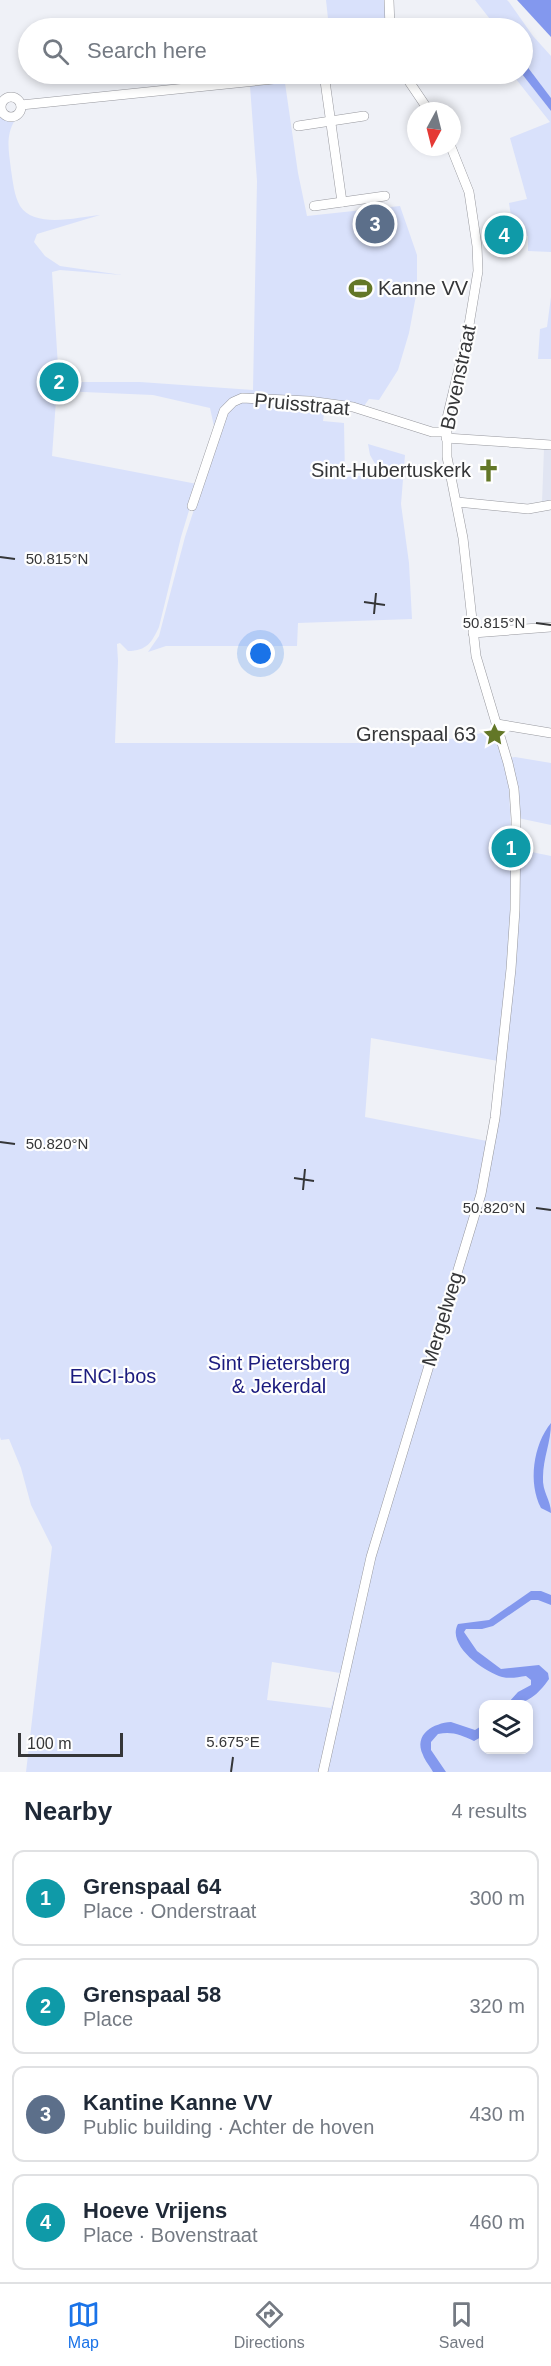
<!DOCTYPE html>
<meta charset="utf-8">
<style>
:root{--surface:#fff;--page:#f2f2f3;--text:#1f2937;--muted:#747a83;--line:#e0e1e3;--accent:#1a73e8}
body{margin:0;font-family:Arial,sans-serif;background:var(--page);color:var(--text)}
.controls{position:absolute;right:18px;bottom:18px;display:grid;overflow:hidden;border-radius:12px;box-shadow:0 3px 9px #0003}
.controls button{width:54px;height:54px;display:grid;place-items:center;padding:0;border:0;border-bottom:2px solid var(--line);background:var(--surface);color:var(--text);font:30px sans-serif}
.compass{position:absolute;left:407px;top:102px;width:54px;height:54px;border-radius:50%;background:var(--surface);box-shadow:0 3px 9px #0003;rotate:187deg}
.scale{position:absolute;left:18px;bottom:15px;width:105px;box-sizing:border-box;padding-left:6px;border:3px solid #353638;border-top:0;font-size:16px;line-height:21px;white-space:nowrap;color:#353638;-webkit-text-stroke:4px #fefefe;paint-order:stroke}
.you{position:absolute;left:261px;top:654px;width:21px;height:21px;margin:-15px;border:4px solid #fff;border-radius:50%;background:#1a73e8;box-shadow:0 0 0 9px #1a73e833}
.badge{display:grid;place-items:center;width:39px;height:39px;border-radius:50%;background:var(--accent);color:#fff;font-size:20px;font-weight:700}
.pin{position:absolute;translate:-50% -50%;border:3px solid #fff;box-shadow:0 2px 6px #0006}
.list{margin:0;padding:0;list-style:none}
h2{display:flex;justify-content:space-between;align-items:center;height:78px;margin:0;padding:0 24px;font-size:26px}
h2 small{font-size:20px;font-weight:400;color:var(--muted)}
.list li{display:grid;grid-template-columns:39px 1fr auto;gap:18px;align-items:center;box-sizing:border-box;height:96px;margin:0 12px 12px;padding:0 12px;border:2px solid var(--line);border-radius:12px}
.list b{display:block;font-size:22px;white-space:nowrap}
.list p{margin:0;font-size:20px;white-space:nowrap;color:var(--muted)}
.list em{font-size:20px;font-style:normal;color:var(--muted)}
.icon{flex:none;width:33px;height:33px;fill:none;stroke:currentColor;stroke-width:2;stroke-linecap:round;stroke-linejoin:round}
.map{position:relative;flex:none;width:551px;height:1772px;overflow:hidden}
.search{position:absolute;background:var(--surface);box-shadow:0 3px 9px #0003;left:18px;right:18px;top:18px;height:66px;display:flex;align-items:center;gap:15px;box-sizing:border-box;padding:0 21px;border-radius:33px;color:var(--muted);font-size:22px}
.sheet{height:510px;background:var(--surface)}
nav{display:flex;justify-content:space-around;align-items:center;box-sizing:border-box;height:84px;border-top:2px solid var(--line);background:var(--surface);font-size:16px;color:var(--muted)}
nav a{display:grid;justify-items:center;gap:3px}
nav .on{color:var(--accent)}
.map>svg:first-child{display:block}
</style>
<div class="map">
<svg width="551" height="1772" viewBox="0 0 551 1772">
<rect width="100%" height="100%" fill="#eff1f7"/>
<!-- built -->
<polygon fill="#e1e5f2" points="544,448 551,450 551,500 542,503"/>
<!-- green -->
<g fill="#d9e1fb" fill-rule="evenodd">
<polygon points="326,0 386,0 387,28 329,28"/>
<polygon points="475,0 507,0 509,2 533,36 551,56 551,98 523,61 522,28 497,28"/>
<polygon points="512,74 522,74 551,111 551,252 528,251 528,236 514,235 509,203 527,199 510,138 550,122"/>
<path d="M285 83 298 173 307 216 400 206 417 255V290L409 333 398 370 379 400 369 399 364 406 326 398 323 421 344 423 345 477 381 474 370 455 368 444 405 455 401 504 409 563 412 619 298 623 297 646H166L148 652 159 636 185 537 210 461 215 431 210 408 153 395 60 391V397L56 400 52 456 197 484 181 537 159 627C152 642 147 651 128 651L120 643 117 644 118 661 115 743H376L419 736 421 734C440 746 474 734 496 730L508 772 512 848 551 856V1772H26L52 1547 31 1505 21 1468 9 1439 1 1440 0 1437V115L5 119 15 120C5 136 9 152 11 170 13 182 14 195 20 206 35 229 78 217 100 215L37 234 34 242 45 256 60 266 122 275 60 270 52 272 59 382H140L253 390 257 181 250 86ZM371 1038 498 1061 487 1141 365 1117ZM272 1662 340 1673 331 1708 267 1700ZM484 1704H528V1750H484Z"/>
<polygon points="551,297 551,359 538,359 540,329 547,327"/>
<polygon points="515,757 551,763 551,825 518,818 510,758"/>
</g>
<!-- water -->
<g fill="#8398ee">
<polygon points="517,0 551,0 551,37"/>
<polygon points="523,61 551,98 551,111 522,74"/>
<path d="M551 1423C551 1442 543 1458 543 1477 542 1492 551 1500 551 1513L541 1508C528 1483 533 1445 551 1423Z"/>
<path d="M531 1591H541L551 1595V1605L538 1600H531L493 1626 482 1629H466L464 1632 477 1651 501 1669 539 1665 548 1673 549 1679C538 1695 526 1705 507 1704L518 1692 531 1685V1680L526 1676C518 1677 511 1679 502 1677 484 1672 446 1645 458 1624L489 1620Z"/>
<path d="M451 1722 475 1730 483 1725V1736L474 1741C461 1735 452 1731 438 1734L431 1742V1750L446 1772H433C430 1766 425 1761 423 1755 413 1734 434 1723 451 1722Z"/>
</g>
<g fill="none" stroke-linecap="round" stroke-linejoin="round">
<defs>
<g id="minor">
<polyline points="389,0 390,28"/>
<polyline points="324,74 342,202"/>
<polyline points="404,74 429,111"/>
<circle cx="11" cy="107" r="10"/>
<polyline points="21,105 323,74"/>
<polyline points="298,126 364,116"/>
<polyline points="314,206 385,196"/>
<polyline points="446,438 551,445"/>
<polyline points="457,502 528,509 551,505"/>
<polyline points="192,506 224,411 233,402 242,398 309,401 353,407 432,432 446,432"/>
<polyline points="473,633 551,627"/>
<polyline points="497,724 551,733"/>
<polyline points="323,1772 371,1557 481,1194 495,1118 511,969 515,910 516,819 514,789 508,763 476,656 463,538 447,457 447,418 468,331 478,271 477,246 469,192 451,147"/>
</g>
</defs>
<!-- minor casing -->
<use href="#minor" stroke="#97989e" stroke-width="10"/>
<!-- minor -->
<use href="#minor" stroke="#fff" stroke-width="9"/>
</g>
<!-- ticks -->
<path fill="none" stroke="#353638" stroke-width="2" d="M0 557 15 559M364 602 385 605M374 614 376 593M536 623 551 625M0 1142 15 1144M294 1178 314 1181M303 1190 305 1169M536 1208 551 1210M231 1772 233 1757"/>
<!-- icons -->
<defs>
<symbol id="stadium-bare" viewBox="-9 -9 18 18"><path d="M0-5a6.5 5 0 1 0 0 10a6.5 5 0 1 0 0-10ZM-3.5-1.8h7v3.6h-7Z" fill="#637727" stroke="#fefefe" stroke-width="2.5" paint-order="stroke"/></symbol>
<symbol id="church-bare" viewBox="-9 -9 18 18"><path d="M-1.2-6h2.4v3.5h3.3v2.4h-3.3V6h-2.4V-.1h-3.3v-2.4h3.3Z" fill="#637727" stroke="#fefefe" stroke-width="2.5" paint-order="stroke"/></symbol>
<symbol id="sight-bare" viewBox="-9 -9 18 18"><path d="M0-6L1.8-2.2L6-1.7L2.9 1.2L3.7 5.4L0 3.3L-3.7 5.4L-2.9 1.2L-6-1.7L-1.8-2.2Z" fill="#637727" stroke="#fefefe" stroke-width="2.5" paint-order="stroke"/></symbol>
</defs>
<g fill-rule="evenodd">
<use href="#stadium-bare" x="344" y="272" width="33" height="33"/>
<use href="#church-bare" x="472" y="454" width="33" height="33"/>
<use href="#sight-bare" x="478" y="718" width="33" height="33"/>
</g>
<g text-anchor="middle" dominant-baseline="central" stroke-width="4.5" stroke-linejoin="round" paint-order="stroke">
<!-- poi labels -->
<g font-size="20" fill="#353638" stroke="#fefefe" text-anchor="end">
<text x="378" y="288" text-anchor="start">Kanne VV</text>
<text x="471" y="470">Sint-Hubertuskerk</text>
<text x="476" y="734">Grenspaal 63</text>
</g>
<!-- street labels -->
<g font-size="20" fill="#353638" stroke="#fefefe">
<text transform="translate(458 377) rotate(-78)">Bovenstraat</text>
<text transform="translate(302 404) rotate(5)">Pruisstraat</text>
<text transform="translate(442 1319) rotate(-73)">Mergelweg</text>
</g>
<!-- park labels -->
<g font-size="20" fill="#1b1b7e" stroke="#fefefe">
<text x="279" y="1363">Sint Pietersberg<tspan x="279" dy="23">&amp; Jekerdal</tspan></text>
<text x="113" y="1376">ENCI-bos</text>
</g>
</g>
<g font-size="15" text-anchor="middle" fill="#353638" stroke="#fefefe" stroke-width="4.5" stroke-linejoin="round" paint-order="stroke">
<text x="57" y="564">50.815°N</text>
<text x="494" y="628">50.815°N</text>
<text x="57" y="1149">50.820°N</text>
<text x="494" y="1213">50.820°N</text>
<text x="233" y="1747">5.675°E</text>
</g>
</svg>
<div class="controls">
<button><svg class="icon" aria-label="layers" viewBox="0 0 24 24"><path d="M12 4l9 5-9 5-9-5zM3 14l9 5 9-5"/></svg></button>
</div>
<svg class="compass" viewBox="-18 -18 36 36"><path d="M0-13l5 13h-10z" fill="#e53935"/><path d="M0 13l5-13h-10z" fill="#747a83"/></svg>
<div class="scale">100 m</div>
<div class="you"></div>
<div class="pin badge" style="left:511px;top:848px;background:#0f9aa8">1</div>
<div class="pin badge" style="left:59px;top:382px;background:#0f9aa8">2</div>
<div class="pin badge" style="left:375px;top:224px;background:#5c6f8a">3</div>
<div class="pin badge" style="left:504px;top:235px;background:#0f9aa8">4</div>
<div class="search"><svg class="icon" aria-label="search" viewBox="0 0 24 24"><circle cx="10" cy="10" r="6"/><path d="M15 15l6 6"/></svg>Search here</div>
</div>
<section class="sheet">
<h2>Nearby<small>4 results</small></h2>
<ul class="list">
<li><span class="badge" style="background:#0f9aa8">1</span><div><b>Grenspaal 64</b><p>Place · Onderstraat</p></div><em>300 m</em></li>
<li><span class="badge" style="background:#0f9aa8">2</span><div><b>Grenspaal 58</b><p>Place</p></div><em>320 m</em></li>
<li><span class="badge" style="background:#5c6f8a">3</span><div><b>Kantine Kanne VV</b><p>Public building · Achter de hoven</p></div><em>430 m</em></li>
<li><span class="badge" style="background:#0f9aa8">4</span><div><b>Hoeve Vrijens</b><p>Place · Bovenstraat</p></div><em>460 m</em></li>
</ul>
</section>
<nav>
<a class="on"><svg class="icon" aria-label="map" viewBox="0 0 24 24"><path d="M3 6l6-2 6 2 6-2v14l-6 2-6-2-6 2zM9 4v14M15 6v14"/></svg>Map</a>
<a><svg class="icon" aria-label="directions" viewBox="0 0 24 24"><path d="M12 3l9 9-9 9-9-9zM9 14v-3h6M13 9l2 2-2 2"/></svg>Directions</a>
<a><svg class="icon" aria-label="saved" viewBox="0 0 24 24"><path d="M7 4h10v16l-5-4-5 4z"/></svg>Saved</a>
</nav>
